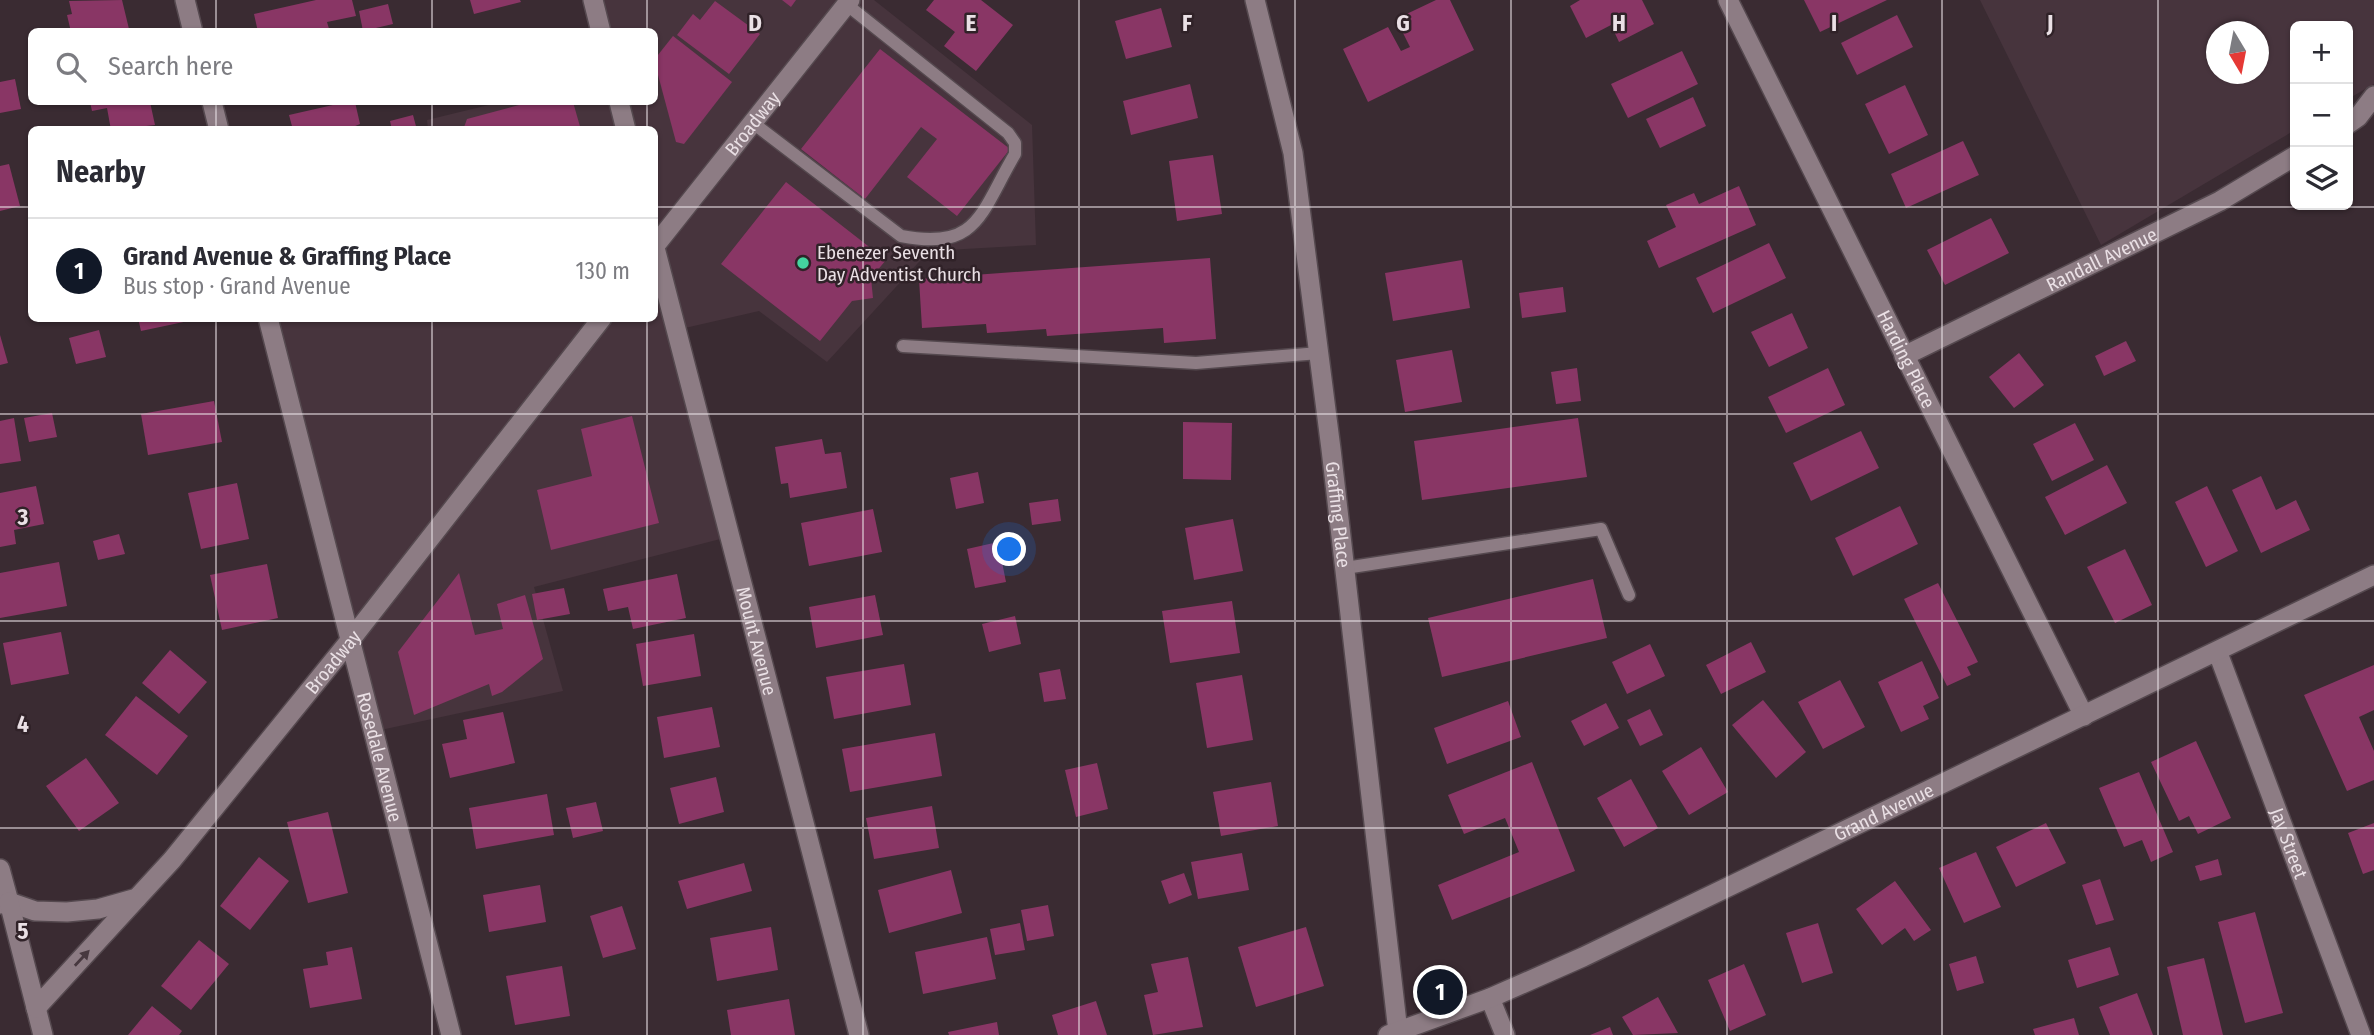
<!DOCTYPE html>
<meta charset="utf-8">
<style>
:root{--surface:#fff;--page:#f7f7f7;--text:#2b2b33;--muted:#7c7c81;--line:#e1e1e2;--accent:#111827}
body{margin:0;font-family:"Fira Sans Condensed",sans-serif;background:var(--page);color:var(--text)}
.controls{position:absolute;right:21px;top:21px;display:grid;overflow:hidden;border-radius:10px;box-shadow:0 2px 5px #0004}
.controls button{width:63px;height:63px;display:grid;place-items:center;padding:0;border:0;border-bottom:2px solid var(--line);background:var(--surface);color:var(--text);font:35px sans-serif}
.compass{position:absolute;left:2206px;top:21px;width:63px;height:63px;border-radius:50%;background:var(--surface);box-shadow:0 2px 5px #0004;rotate:170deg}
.you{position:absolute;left:1010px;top:550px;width:24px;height:24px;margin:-18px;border:5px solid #fff;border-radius:50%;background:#1a73e8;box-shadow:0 0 0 10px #1a73e833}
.badge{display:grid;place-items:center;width:46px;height:46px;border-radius:50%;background:var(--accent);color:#fff;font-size:23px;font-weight:700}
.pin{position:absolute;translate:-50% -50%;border:4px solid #fff;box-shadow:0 2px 7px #0006}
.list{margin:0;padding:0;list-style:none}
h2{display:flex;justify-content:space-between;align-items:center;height:91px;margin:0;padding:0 28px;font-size:30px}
h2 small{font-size:23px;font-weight:400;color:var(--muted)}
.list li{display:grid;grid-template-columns:46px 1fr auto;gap:21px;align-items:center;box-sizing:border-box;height:105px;padding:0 28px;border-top:2px solid var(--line)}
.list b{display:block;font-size:26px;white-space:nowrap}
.list p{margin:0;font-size:23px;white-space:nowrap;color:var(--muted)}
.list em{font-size:23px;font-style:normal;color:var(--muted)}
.icon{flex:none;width:38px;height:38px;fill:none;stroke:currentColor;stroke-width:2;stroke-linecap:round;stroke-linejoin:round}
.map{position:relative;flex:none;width:2374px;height:1035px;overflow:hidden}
.search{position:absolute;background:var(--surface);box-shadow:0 2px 5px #0004;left:28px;top:28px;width:630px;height:77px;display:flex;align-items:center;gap:18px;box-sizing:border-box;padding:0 24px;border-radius:10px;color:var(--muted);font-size:26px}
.panel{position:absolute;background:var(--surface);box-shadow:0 2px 5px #0004;left:28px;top:126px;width:630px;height:196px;border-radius:10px}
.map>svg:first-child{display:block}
</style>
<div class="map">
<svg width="2374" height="1035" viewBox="0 0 2374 1035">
<rect width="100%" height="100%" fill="#3a2b32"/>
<!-- built -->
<g fill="#47343d" fill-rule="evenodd">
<polygon points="597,0 874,0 1032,125 1036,245 929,251 827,362 759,311 685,328 732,536 534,587 563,691 376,731 272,319 654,318 654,130 428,129 427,120 501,102 654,102 654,32 605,31"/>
<path d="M1980 0H2374V84L2348 99V26H2295V130L2101 245ZM2216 32H2258V74H2216Z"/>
</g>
<!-- building -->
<g fill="#893665">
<polygon points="122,0 129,29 71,32 67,15 72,14 69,1"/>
<polygon points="316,0 352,0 356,16 327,22 330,32 258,32 254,14"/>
<polygon points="470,0 520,0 521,2 474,14"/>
<polygon points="782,0 796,0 791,7"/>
<polygon points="934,0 981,0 1013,25 976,71 944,46 955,32 926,10"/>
<polygon points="1436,0 1450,0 1474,50 1368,102 1343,49 1388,27 1401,51 1410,47 1396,19"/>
<polygon points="1580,0 1642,0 1654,24 1619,42 1611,25 1586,38 1570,6"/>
<polygon points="1804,0 1887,0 1820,32"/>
<polygon points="715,1 760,34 729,74 677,35 693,14 700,20"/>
<polygon points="388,4 393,24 363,31 359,11"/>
<polygon points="1161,8 1172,47 1126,59 1115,21"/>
<polygon points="1897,15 1913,47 1857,75 1841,43"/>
<polygon points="673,36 732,82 684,144 676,142 654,60"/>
<polygon points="880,49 1010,149 957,216 907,177 937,139 921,127 865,199 801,149"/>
<polygon points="1682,51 1698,84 1628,118 1611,84"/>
<polygon points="15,79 21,109 0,113 0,82"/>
<polygon points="1190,84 1198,118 1131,135 1123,101"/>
<polygon points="1905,85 1928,135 1889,154 1865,104"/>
<polygon points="1693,97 1706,126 1660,148 1646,119"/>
<polygon points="90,102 150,102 155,125 111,130 107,108 92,111"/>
<polygon points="346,102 355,102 360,124 346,130 293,130 289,115"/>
<polygon points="530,102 573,102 581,130 463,130 467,119"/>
<polygon points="413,115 417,130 392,130 390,121"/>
<polygon points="1963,141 1979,175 1906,208 1891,174"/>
<polygon points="1213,155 1222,214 1177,221 1169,161"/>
<polygon points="9,164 20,206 0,211 0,166"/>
<polygon points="786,182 886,260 871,278 873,298 852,301 820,341 721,264"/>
<polygon points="1739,186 1756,225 1659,268 1647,241 1676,227 1666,205 1694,193 1699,204"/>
<polygon points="1991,218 2009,253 1945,285 1927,250"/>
<polygon points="1769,243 1786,278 1713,313 1696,278"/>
<polygon points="1210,258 1216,339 1164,343 1163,328 1047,336 1046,329 987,333 986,324 922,328 919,279"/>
<polygon points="1462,260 1470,308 1393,321 1385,273"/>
<polygon points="1563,287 1566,312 1522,318 1519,293"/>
<polygon points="1792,313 1808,348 1769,367 1751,332"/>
<polygon points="138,318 193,318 193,320 141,331"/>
<polygon points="99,330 106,357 76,364 69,338"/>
<polygon points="0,335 8,363 0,365"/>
<polygon points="2126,341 2136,361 2104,376 2095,356"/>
<polygon points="1452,350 1462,402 1405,412 1396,360"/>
<polygon points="2019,353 2044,385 2014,408 1989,377"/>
<polygon points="1577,368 1581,401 1556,404 1551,372"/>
<polygon points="1828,368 1845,405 1786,433 1768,397"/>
<polygon points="214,401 222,442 148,455 141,414"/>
<polygon points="52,413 57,437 29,442 24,418"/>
<polygon points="632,416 659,523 551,550 537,490 592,476 581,429"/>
<polygon points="14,418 21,461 0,464 0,421"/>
<polygon points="1578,418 1587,477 1422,500 1414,441"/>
<polygon points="1183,422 1232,423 1231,480 1183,479"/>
<polygon points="2075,423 2094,460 2052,481 2033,444"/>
<polygon points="1861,431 1879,468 1811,501 1793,463"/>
<polygon points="822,439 825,454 841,452 847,488 790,498 788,483 781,484 775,447"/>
<polygon points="2107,465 2127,503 2065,535 2045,497"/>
<polygon points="978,472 984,503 956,509 950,478"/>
<polygon points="2261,476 2276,510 2296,500 2310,530 2261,553 2232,490"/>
<polygon points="237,483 249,539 201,549 188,493"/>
<polygon points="36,486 44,524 14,530 16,544 0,547 0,493"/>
<polygon points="2207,486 2238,551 2206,567 2175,502"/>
<polygon points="1058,499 1061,521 1032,525 1029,503"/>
<polygon points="1900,506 1918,544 1853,576 1835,538"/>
<polygon points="873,509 882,552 809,566 801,523"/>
<polygon points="1233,519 1243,571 1194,580 1185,528"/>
<polygon points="119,534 125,554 98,560 93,541"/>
<polygon points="998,542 1006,582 975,588 967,549"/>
<polygon points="2125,549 2152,605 2115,623 2087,567"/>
<polygon points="59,562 67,606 0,618 0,573"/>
<polygon points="267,564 278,618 222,630 210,575"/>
<polygon points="459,573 475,635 503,629 497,604 525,595 543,659 502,692 492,696 489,684 414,715 398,652"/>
<polygon points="677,574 686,618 633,629 628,607 608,611 603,589"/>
<polygon points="1593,579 1607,638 1442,677 1428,618"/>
<polygon points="1938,583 1978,662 1967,667 1971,675 1947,686 1904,599"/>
<polygon points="564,588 570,614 537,620 532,594"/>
<polygon points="875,595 883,635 816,648 809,607"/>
<polygon points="1232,601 1240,653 1170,663 1162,611"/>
<polygon points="1015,616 1021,644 989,652 982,624"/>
<polygon points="61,632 69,674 11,685 3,643"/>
<polygon points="694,634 701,676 643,686 636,644"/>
<polygon points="1751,642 1766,672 1721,694 1706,665"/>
<polygon points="1650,644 1665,676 1627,694 1612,662"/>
<polygon points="170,650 207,682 179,714 142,683"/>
<polygon points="1922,661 1939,698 1923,706 1929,719 1901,732 1878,682"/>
<polygon points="904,664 911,705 834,719 826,677"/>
<polygon points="2374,665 2374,710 2359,717 2374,751 2374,780 2347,791 2304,695"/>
<polygon points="1060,669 1066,699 1044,702 1039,673"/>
<polygon points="1242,675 1253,740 1207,748 1196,683"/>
<polygon points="1840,680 1865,727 1823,749 1798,702"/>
<polygon points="136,696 188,736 157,775 105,735"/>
<polygon points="1763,700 1806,752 1776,778 1732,725"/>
<polygon points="1508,701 1521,737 1447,764 1434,728"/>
<polygon points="1606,703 1619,728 1584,746 1571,721"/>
<polygon points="712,707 720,747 664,758 657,717"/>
<polygon points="1650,709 1663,735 1640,746 1627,720"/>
<polygon points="503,712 515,763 450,778 442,744 467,739 463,720"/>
<polygon points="935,733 942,776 850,792 842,749"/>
<polygon points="2196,741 2231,818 2198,834 2189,816 2179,821 2151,762"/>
<polygon points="1701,747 1728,792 1689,815 1662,771"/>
<polygon points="86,758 119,803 79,831 46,786"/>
<polygon points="1532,762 1575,871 1452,920 1438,885 1519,852 1505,818 1464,834 1448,795"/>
<polygon points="1097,763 1108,809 1076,817 1065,770"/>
<polygon points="2139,772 2173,852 2151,862 2142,840 2124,847 2099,788"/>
<polygon points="716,777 724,812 679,824 670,788"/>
<polygon points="1631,779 1658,828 1624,847 1597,798"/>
<polygon points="1271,782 1278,826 1221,836 1213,792"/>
<polygon points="547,794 554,835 476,849 469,808"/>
<polygon points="596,802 603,831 573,838 566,808"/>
<polygon points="932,806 939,848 874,859 866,818"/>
<polygon points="328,812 348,893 308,903 287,822"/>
<polygon points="2046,823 2066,863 2016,887 1996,847"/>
<polygon points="2374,823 2374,870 2363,874 2348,833"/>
<polygon points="1976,852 2001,907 1964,923 1939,868"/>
<polygon points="1242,853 1249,890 1198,899 1191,862"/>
<polygon points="259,857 289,881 250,930 220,906"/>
<polygon points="2218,859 2222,875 2200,881 2195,866"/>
<polygon points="744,863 752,891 687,909 678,881"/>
<polygon points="951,870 962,913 889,933 878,890"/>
<polygon points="1184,873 1192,895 1169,904 1161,881"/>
<polygon points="2100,879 2114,920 2096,925 2082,885"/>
<polygon points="1895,881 1931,930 1914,941 1905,928 1882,945 1856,909"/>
<polygon points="540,885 546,922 489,932 483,895"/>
<polygon points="1048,905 1054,936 1027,941 1021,910"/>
<polygon points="622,906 636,949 603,958 590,916"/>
<polygon points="2255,912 2283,1013 2245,1023 2218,922"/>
<polygon points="1020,923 1025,950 995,955 990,929"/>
<polygon points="1818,923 1833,973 1802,983 1786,933"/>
<polygon points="771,927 778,970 717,981 710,938"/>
<polygon points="1306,927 1324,986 1256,1007 1238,947"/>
<polygon points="987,937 996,979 923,994 915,952"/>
<polygon points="199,940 229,964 191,1010 161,986"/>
<polygon points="352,947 362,999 310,1008 303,969 328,965 326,952"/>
<polygon points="2110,947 2119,975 2077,988 2068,960"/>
<polygon points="1976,956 1984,983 1957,991 1949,964"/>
<polygon points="1188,957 1203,1027 1153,1035 1144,995 1158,992 1151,964"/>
<polygon points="2204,958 2223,1035 2183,1035 2167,967"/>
<polygon points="1744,964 1766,1015 1730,1031 1708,980"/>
<polygon points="562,966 570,1016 515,1025 506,976"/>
<polygon points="2137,993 2153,1035 2110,1035 2099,1007"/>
<polygon points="1658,997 1678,1033 1633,1035 1622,1017"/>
<polygon points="789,999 795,1035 731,1035 727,1010"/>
<polygon points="1096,1001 1107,1035 1058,1035 1052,1015"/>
<polygon points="152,1006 182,1031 179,1035 128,1035"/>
<polygon points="2074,1018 2079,1035 2035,1035 2033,1029"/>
<polygon points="997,1022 999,1035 949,1035 948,1032"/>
<polygon points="1610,1027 1613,1035 1590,1035"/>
</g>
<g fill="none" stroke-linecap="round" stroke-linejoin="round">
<defs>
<g id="service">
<path d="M753 123 901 236C979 251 980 213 1015 154V143L1008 133 846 4"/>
<polyline points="903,346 1196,363 1319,353"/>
<polyline points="1345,568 1601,529 1629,595"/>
</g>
<g id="minor">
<polyline points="185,0 193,32"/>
<polyline points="593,0 601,32"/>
<path id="s1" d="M1255 0 1293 153 1331 449 1398 1032"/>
<path id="s2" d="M1728 0 2084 716"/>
<polyline points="212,102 219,130"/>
<polyline points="619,102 626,130"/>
<polyline points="2348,124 2358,117 2374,96"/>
<path id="s3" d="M654 244 859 1035"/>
<path id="s4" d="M268 318 451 1035"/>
<path id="s5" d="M1904 356 2220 201 2295 156"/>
<path id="s6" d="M2218 653 2361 1035"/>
<polyline points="0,869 9,902 0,904"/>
<polyline points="1490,998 1505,1035"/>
<path id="s7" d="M1388 1035 1490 998 1583 957 2374 575"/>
</g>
<g id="tertiary">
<path id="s8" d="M654 247 850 0"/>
<path id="s9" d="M9 902 35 911 67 912 98 909 137 898 172 860 352 638 602 318"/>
<polyline points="9,902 43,1035"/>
<polyline points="36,1008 137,898"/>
</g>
</defs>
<!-- service casing -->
<use href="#service" stroke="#55494f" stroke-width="15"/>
<!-- minor casing -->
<use href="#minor" stroke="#55494f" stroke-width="22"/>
<!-- tertiary casing -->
<use href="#tertiary" stroke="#55494f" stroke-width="22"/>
<!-- service -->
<use href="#service" stroke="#8d7c84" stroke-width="12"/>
<!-- minor -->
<use href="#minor" stroke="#8d7c84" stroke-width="19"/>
<!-- tertiary -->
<use href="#tertiary" stroke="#8d7c84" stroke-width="19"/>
</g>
<!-- one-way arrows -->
<defs><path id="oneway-solid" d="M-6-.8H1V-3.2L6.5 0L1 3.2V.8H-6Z" transform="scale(1.75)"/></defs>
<use fill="#47383f" href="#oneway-solid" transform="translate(82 958) rotate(-47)"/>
<!-- grid -->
<path fill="none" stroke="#eae0e5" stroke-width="2" stroke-opacity="0.55" d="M216 0V32M432 0V32M647 0V32M863 0V1035M1079 0V1035M1295 0V1035M1511 0V1035M1727 0V1035M1942 0V1035M2158 0V1035M216 102V130M432 102V130M647 102V130M0 207H32M654 207H2374M216 318V1035M432 318V1035M647 318V1035M0 414H2374M0 621H2374M0 828H2374"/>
<!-- markers -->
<circle fill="#44d49f" stroke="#302228" stroke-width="2.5" cx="803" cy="263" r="7"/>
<g text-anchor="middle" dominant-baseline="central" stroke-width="5" stroke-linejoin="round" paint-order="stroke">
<!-- street labels -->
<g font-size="19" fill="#eae0e5" stroke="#302228">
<text stroke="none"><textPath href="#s8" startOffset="158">Broadway</textPath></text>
<text stroke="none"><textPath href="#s5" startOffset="220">Randall Avenue</textPath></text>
<text stroke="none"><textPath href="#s2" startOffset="401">Harding Place</textPath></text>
<text stroke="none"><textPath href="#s1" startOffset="522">Graffing Place</textPath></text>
<text stroke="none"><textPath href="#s3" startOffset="410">Mount Avenue</textPath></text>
<text stroke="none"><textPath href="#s9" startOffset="438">Broadway</textPath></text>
<text stroke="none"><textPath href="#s4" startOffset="453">Rosedale Avenue</textPath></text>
<text stroke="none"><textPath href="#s7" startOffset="544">Grand Avenue</textPath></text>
<text stroke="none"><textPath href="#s6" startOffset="203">Jay Street</textPath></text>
</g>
<!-- poi labels -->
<g font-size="19" fill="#eae0e5" stroke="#302228" text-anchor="start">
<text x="817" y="252">Ebenezer Seventh<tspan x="817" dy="22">Day Adventist Church</tspan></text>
</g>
</g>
<g font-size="23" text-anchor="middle" font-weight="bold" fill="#eae0e5" stroke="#302228" stroke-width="5" stroke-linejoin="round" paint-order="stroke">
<text x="755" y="31">D</text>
<text x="971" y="31">E</text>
<text x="1187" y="31">F</text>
<text x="1403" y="31">G</text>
<text x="1619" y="31">H</text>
<text x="1834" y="31">I</text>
<text x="2050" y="31">J</text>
<text x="23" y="525">3</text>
<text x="23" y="732">4</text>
<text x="23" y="939">5</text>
</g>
</svg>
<div class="controls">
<button>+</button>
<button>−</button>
<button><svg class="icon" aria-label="layers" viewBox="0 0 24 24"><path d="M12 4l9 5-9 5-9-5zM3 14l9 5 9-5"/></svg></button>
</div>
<svg class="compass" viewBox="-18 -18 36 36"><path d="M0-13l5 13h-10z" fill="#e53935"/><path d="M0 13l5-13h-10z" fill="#7c7c81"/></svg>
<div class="you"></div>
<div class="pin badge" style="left:1440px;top:992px">1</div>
<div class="search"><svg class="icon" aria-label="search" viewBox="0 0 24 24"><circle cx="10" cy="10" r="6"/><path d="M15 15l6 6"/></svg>Search here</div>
<section class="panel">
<h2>Nearby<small></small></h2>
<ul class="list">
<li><span class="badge">1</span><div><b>Grand Avenue &amp; Graffing Place</b><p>Bus stop · Grand Avenue</p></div><em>130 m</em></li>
</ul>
</section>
</div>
